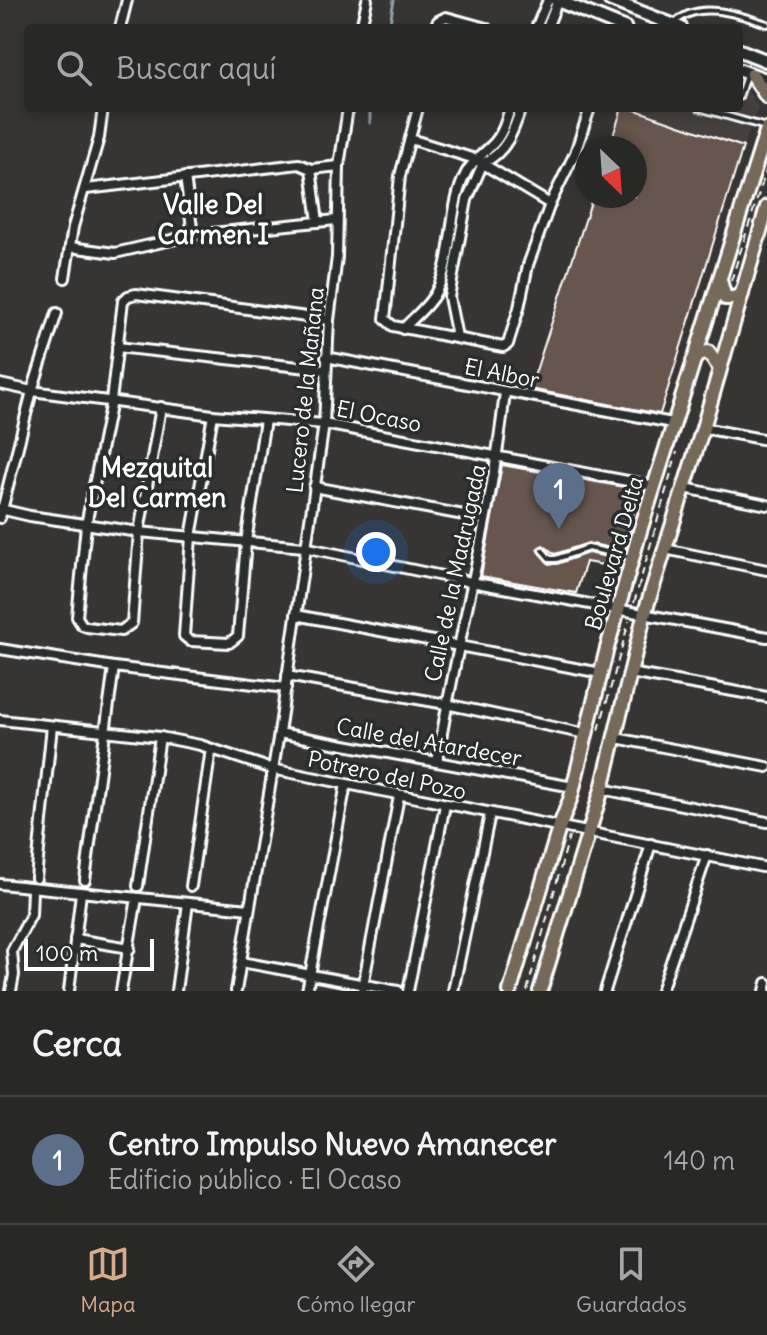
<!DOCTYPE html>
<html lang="es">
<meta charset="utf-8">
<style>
:root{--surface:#282827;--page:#30302f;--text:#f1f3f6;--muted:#a5a6a7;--line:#444;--accent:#d6ab8b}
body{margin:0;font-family:Delius,sans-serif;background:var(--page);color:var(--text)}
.compass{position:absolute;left:575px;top:136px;width:72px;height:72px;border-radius:50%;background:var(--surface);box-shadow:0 4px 12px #0003;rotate:155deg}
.scale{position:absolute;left:24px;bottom:20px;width:130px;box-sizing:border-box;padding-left:8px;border:4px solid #fff;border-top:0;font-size:22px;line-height:28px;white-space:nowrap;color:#fff;-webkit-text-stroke:6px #2a2d2e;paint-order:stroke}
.you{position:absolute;left:376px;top:552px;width:28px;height:28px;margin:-20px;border:6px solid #fff;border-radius:50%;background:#1a73e8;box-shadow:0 0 0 12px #1a73e833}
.badge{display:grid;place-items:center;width:52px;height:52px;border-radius:50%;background:var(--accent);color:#fff;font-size:26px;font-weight:700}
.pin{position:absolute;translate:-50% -66px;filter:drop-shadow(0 2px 4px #0008)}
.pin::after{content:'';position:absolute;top:42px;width:28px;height:24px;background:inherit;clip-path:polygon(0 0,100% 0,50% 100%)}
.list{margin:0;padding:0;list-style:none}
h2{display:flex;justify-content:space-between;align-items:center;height:104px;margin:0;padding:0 32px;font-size:34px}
h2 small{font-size:26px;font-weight:400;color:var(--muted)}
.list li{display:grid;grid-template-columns:52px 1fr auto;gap:24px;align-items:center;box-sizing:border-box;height:128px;padding:0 32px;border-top:2px solid var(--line)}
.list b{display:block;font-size:30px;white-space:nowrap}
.list p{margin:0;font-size:26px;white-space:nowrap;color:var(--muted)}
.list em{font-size:26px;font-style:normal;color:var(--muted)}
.icon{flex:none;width:44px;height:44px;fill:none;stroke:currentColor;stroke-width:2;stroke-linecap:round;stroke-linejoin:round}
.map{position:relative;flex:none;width:767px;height:991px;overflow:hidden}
.search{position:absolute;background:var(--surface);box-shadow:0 4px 12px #0003;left:24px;right:24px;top:24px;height:88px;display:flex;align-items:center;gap:20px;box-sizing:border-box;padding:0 28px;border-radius:8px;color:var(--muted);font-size:30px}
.sheet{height:232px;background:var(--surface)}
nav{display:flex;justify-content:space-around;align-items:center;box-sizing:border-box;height:112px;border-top:2px solid var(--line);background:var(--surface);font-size:22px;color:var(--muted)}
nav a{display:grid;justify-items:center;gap:4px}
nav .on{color:var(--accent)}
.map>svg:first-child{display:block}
</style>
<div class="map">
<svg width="767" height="991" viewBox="0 0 767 991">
<rect width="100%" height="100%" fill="#363534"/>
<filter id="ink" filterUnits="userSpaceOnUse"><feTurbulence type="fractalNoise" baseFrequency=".0125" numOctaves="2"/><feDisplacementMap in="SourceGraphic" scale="16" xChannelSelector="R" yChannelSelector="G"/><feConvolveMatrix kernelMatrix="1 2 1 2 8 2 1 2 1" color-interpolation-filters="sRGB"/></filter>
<g filter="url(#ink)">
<!-- built -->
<polygon fill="#443f3c" points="739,84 745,86 758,107 743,147 630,108 739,108"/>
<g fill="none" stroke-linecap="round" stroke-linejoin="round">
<!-- stream -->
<g stroke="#91a2a6" stroke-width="3">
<polyline points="389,28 394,0"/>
<polyline points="370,123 370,108"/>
</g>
</g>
<!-- building -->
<g fill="#66574d" stroke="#fff" stroke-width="2">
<polygon points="622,108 630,108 743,147 660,414 530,389 593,196 635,196 635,148 609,148"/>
<polygon points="502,465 624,487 637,497 625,551 588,543 555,554 543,545 537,549 549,564 557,564 588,553 622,560 620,568 586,562 576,593 481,576"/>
</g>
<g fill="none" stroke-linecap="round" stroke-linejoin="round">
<defs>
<g id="lane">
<path d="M674 24C696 0 735 13 767 24"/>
<polyline points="739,97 746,76"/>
<polyline points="699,108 766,127"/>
<polyline points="542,550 550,559 556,559 588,548 631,557"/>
</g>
<g id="street">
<polyline points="120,28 127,0"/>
<polyline points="361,28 367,0"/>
<polyline points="434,28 438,21 446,17 486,28"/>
<polyline points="536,28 548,0"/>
<polyline points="547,28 558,0"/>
<polyline points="418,108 400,176 385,319 393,326 503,347 508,344 519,308 528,265 550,204 575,153 590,108"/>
<polyline points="410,139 475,159 550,204"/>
<polyline points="311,169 339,166"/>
<polyline points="185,177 193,235"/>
<polyline points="86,189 299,164 311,169 318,222"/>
<polyline points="70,247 115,253 193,235 336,220"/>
<polyline points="65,278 73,227 99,138 103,108"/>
<path d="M403 329C414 317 429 306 436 292 455 255 447 209 466 173 472 161 482 155 491 146 502 136 506 122 510 108"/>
<path d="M457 337 449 297 467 200 483 163C506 153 514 130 521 108"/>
<polyline points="117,347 326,370"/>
<polyline points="326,357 672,423"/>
<polyline points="0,384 32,391 213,415 324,424 654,486"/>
<polyline points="161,407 139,532 132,623 121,631 87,627 82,625 77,617 86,525 111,401 123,301 128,296 136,294 329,320"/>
<polyline points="213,415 191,537 184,636 190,641 229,643 238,636 246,542 265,420"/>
<polyline points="703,428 767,440"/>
<polyline points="314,487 485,519"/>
<polyline points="685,488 767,505"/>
<polyline points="0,509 30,516 139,532 304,547 471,582 767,637"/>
<polyline points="0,518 32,391 57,313"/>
<polyline points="665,549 767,570"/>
<polyline points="296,615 601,673"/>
<polyline points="0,649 114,667 286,688"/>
<polyline points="630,673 767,697"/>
<polyline points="287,676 446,704 586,734"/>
<polyline points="0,720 160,737 200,745 272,769 767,868"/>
<polyline points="279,733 573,787"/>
<polyline points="616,738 767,767"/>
<path d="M437 762C457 638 492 517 505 392"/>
<polyline points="602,789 767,822"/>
<polyline points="36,878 52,726"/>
<polyline points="85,880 114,667"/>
<polyline points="0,884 249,909"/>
<polyline points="138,886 160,737"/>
<polyline points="191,886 211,749"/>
<polyline points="75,939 130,948"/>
<polyline points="241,962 398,991"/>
<polyline points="11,991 14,975 12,951 31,915 32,889"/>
<polyline points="69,991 81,893"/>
<polyline points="121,991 137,898"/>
<polyline points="176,991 188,903"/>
<polyline points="236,991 279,733 324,424 329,320 337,257 339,166 348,108"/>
<polyline points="307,991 346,784"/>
<polyline points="362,991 399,796"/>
<polyline points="408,991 445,805"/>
<polyline points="453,991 490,814"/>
<polyline points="605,991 651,844"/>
<polyline points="661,991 707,855"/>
<polyline points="765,991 767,983"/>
</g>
<g id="secondary">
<polyline points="556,0 625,28"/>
<polyline points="610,0 681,28"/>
<polyline points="739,50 767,61"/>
<polyline points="739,70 767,80"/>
</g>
<g id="primary">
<polyline points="752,75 767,97"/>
<polyline points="720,280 725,298 734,298 742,294"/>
<polyline points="693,361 698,355 708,352 719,367"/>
<polyline points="510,991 559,828 571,797 606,652 640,531 767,129"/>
<polyline points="540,991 602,789 645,612 703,428 767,207"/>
</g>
</defs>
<!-- lane casing -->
<use href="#lane" stroke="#fff" stroke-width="10"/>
<!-- street casing -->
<use href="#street" stroke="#fff" stroke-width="14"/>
<!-- secondary casing -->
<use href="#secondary" stroke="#fff" stroke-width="17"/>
<!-- primary casing -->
<use href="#primary" stroke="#fff" stroke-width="18"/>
<!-- path -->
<g stroke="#fff" stroke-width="2" stroke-dasharray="8 6" stroke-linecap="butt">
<polyline points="731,281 767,168"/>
<polyline points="634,603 677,452"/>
<polyline points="599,730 629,621"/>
<polyline points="527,991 569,837"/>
</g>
<!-- lane -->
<use href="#lane" stroke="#2a2d2e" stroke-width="4"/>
<!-- street -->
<use href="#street" stroke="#2a2d2e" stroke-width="8"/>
<!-- secondary -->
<use href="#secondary" stroke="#2a2d2e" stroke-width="11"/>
<!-- primary -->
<use href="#primary" stroke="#746a5a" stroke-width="12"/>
</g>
</g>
<g text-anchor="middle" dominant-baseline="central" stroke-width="7" stroke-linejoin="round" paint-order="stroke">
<!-- street labels -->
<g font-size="22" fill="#fff" stroke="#2a2d2e">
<text transform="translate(502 373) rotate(11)">El Albor</text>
<text transform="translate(305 390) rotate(-84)">Lucero de la Mañana</text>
<text transform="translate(379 416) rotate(11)">El Ocaso</text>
<text transform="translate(614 553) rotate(-74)">Boulevard Delta</text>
<text transform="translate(455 573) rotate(-78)">Calle de la Madrugada</text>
<text transform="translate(429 742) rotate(10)">Calle del Atardecer</text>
<text transform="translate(387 775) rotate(12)">Potrero del Pozo</text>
</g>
<!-- quarter labels -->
<g font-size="26" font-weight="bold" fill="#fff" stroke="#2a2d2e">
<text x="213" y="204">Valle Del<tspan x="213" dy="30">Carmen I</tspan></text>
<text x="157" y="467">Mezquital<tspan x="157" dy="30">Del Carmen</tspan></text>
</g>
</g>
</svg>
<svg class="compass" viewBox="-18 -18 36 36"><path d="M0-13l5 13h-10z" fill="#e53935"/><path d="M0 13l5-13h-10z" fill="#a5a6a7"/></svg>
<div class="scale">100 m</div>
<div class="you"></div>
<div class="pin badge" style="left:559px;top:529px;background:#5c6f8a">1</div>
<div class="search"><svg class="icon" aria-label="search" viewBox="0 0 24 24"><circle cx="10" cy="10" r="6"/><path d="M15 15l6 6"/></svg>Buscar aquí</div>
</div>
<section class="sheet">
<h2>Cerca<small></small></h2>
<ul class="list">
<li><span class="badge" style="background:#5c6f8a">1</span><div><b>Centro Impulso Nuevo Amanecer</b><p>Edificio público · El Ocaso</p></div><em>140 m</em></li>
</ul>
</section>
<nav>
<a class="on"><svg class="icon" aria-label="map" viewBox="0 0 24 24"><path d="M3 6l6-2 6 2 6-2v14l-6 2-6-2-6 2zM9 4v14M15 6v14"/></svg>Mapa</a>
<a><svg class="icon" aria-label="directions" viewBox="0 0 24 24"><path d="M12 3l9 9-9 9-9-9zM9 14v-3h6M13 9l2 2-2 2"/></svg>Cómo llegar</a>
<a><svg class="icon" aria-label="saved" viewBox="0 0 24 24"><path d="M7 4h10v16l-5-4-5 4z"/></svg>Guardados</a>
</nav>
